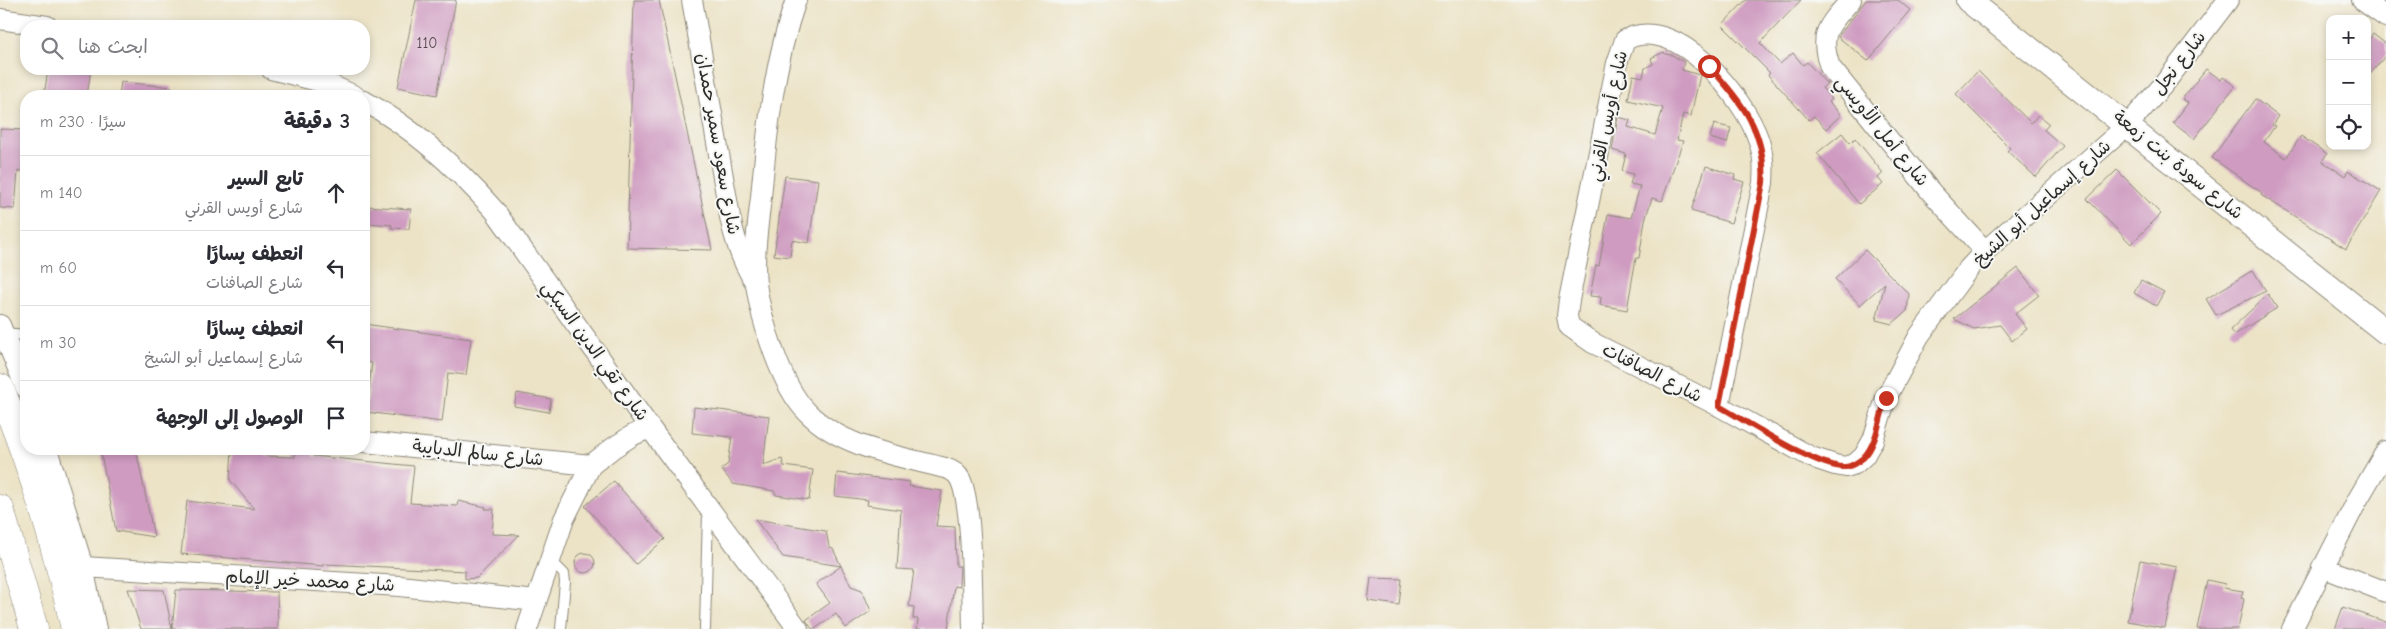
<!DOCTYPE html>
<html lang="ar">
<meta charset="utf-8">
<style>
:root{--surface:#fff;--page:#f7f7f7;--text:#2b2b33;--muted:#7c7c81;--line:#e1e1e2}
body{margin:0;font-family:"Comic Neue","Playpen Sans Arabic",sans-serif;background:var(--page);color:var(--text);direction:rtl}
.controls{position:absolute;right:15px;top:15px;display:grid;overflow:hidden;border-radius:10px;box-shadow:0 2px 8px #0003}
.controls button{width:45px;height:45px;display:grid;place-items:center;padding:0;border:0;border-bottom:1px solid var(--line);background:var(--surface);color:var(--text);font:25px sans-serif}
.stop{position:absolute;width:15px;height:15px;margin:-11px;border:4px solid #c8321e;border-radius:50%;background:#fff}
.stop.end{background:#c8321e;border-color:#fff;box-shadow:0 1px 5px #0008}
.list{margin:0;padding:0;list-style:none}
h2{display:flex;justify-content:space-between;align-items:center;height:65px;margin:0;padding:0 20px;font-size:21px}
h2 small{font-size:16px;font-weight:400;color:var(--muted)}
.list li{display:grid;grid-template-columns:32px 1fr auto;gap:15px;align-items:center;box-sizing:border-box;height:75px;padding:0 20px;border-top:1px solid var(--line)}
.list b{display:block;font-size:19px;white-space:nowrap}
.list p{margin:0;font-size:16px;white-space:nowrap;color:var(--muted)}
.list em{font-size:16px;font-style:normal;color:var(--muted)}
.icon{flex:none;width:28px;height:28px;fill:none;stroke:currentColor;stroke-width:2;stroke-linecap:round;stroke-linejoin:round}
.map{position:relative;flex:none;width:2386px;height:629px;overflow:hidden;direction:ltr}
.search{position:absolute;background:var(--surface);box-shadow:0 2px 8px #0003;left:20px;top:20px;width:350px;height:55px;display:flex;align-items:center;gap:12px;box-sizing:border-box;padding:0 18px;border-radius:20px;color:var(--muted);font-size:19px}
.panel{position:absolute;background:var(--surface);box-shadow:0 2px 8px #0003;left:20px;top:90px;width:350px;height:365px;border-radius:20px;direction:rtl}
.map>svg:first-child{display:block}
</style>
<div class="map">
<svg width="2386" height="629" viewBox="0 0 2386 629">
<rect width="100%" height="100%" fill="#f6f6f2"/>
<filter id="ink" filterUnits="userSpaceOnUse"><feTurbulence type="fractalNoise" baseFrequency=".02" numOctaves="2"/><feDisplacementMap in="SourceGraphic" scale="10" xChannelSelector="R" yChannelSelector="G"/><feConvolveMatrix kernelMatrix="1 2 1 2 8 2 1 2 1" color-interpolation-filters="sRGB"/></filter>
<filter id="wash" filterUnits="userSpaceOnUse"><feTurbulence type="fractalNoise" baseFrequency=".0096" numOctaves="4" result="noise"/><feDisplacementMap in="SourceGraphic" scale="20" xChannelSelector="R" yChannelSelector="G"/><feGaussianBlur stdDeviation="1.12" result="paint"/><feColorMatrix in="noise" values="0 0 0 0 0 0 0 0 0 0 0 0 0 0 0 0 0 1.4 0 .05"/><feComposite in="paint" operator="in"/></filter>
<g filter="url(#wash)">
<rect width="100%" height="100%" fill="#ece3c6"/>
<g id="blocks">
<!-- building -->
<g fill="#cf9bc1">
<polygon points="416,0 456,0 437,95 398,87"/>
<polygon points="634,0 659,0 712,250 627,248"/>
<polygon points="1746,0 1801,0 1760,43 1780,64 1793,53 1803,65 1807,62 1827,84 1822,88 1832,99 1829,102 1841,115 1826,129 1814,116 1809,120 1768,75 1770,73 1722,25"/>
<polygon points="1866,0 1898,0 1910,10 1868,61 1838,37"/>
<polygon points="2373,34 2386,44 2386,55 2367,78 2367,42"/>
<polygon points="1664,52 1665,54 1672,55 1684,62 1682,70 1700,75 1693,106 1691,116 1683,114 1677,140 1683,141 1662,201 1652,198 1645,220 1639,258 1636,258 1627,310 1600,305 1601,297 1590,296 1596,265 1599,266 1608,214 1631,218 1640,186 1630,184 1633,174 1622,171 1626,154 1612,150 1618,117 1630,120 1628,127 1655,135 1663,108 1628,100 1633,75 1643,77 1645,68 1653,64 1651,58"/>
<polygon points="48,69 91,69 87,96 44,96"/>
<polygon points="2206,69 2221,80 2223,77 2235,86 2194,139 2173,123 2188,103 2182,99"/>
<polygon points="1978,71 2031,123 2038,115 2049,124 2044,130 2063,146 2036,177 2007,151 2010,148 1956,94"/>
<polygon points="121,82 172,87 171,96 119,96"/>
<polygon points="2255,99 2278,116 2272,125 2275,126 2264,142 2286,158 2301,136 2327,154 2322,161 2345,176 2348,171 2381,191 2346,249 2261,195 2262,193 2212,158"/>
<polygon points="1714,124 1731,128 1727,143 1710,138"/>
<polygon points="0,129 26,130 26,171 18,171 15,209 0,208"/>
<polygon points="1842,133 1850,143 1855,138 1883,173 1878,178 1883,184 1859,204 1817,153"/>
<polygon points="1706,166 1735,175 1734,179 1744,182 1731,223 1691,211"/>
<polygon points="2117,170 2161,214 2131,244 2087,199"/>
<polygon points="785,176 818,180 809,243 792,240 790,257 774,255"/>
<polygon points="366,206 411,209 409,229 391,228 392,225 365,223"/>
<polygon points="1865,250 1909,294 1907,311 1892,324 1876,320 1885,283 1860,305 1835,279"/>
<polygon points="2018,268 2039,295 2015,314 2027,329 2012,341 2000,325 1974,329 1954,319"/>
<polygon points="2253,270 2266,291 2216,315 2206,299"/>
<polygon points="2141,280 2164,292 2156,306 2134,293"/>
<polygon points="2268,294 2277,308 2234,335 2230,330"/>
<polygon points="364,324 471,339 466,375 448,373 442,422 366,412 372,363 364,362"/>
<polygon points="517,393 551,399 549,412 514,406"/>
<polygon points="694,407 769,416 763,465 782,459 784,466 813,470 809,500 776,495 774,491 733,484 721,469 728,464 732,437 692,433"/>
<polygon points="100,449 136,449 154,537 116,531"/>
<polygon points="232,449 267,449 266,456 295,457 295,452 313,453 313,456 414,466 410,503 457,506 458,501 486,507 485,509 494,509 492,534 519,535 477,578 465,579 465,571 346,565 323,564 323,566 181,554 187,501 254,509 230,480"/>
<polygon points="837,473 910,482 909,486 942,491 936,526 955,527 956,566 960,566 959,587 954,586 948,629 917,629 918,619 913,619 914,607 909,606 914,570 897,569 901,510 867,505 868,500 835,496"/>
<polygon points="614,481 665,539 636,564 585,506"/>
<polygon points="755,519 826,531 829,547 833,549 841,566 783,557"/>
<circle cx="585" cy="563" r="10"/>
<polygon points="2140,560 2177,567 2165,628 2128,621"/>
<polygon points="841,566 851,586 862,590 871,611 846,628 836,614 815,629 812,629 806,620 830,603 816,584"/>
<polygon points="1371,578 1402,579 1399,605 1368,601"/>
<polygon points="2207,580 2225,584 2224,588 2243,591 2241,598 2244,599 2238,629 2197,629"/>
<polygon points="128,589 164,590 172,629 176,590 277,592 278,629 141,629"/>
<polygon points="2343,607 2386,622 2386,629 2335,629"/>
</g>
</g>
</g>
<g filter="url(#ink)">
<use href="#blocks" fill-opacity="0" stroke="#8c8778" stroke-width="1"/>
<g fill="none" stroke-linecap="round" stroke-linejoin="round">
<defs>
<g id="service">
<polyline points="4,333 26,335"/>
<polyline points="550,560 564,574 565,582 561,629"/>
<polyline points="705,629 708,511"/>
</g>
<g id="minor">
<path d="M692 0 730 217C735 241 742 262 755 282"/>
<path d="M796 0C774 63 767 131 761 197 758 225 753 256 756 284 761 320 781 386 807 412 842 448 899 456 945 468 952 470 957 473 960 479 973 504 972 597 973 629"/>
<path d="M1851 0C1829 25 1818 33 1830 67L1931 192 1985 251"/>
<polyline points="2362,0 2386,17"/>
<polyline points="0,19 47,26"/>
<polyline points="271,69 326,83 355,96"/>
<path d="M364 101C414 128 457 168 495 211L650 428 798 629"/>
<polyline points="0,325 26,388"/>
<path d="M1719 406 1763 183C1764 168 1764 156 1759 141 1745 98 1676 12 1625 40L1617 63 1569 300 1567 316 1569 326 1593 343 1719 406 1811 457 1835 465 1846 467 1855 464 1864 456 1873 440 1886 398 1919 336 1969 268 1985 251 2128 125 2164 84 2228 0"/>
<polyline points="364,442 591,465"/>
<polyline points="47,449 83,567 96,629"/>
<polyline points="83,567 400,586 536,601"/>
<polyline points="2322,567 2386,592"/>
<polyline points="527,629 564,519 591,465 613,448 633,435 650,428"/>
<polyline points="2292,629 2358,499 2386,451"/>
</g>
<polyline id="tertiary" points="1968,0 2386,332"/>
<g id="trunk">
<path d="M0 388C32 466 57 547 75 629"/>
<polyline points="0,509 34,629"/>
</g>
</defs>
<!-- service casing -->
<use href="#service" stroke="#8c8778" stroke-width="12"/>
<!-- minor casing -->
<use href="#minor" stroke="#8c8778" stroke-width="22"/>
<!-- tertiary casing -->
<use href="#tertiary" stroke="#8c8778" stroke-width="26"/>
<!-- trunk casing -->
<use href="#trunk" stroke="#8c8778" stroke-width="29"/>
<!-- service -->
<use href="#service" stroke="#fff" stroke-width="10"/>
<!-- minor -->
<use href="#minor" stroke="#fff" stroke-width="20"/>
<!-- tertiary -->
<use href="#tertiary" stroke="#fff" stroke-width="24"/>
<!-- trunk -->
<use href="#trunk" stroke="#fff" stroke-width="28"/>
</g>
</g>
<g fill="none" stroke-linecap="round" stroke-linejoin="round" filter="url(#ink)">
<!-- route -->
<path stroke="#c8321e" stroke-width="6" d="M1709 66C1741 101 1767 132 1763 183L1719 406C1746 421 1818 469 1846 467 1852 466 1858 462 1863 458 1877 445 1880 416 1886 398"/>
</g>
<g text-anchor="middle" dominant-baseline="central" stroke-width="4" stroke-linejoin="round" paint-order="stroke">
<!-- number labels -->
<g font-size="15" fill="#544750">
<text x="427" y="43">110</text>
</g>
<!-- street labels -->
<g font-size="18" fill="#2b2b2b" stroke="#f6f6f2">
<text transform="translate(2179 63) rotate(-52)">شارع نجل</text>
<text transform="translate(1608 116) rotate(-78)">شارع أويس القرني</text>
<text transform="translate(1882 131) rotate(51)">شارع أمل الأويسي</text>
<text transform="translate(718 144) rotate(80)">شارع سعود سمير حمدان</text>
<text transform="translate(2178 165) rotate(39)">شارع سودة بنت زمعة</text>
<text transform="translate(2042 203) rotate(-42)">شارع إسماعيل أبو الشيخ</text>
<text transform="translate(595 351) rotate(54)">شارع تقي الدين السبكي</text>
<text transform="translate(1652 373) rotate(27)">شارع الصافنات</text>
<text transform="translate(478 453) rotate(6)">شارع سالم الدبايبة</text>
<text transform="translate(310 581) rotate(3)">شارع محمد خير الإمام</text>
</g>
</g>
</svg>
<div class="controls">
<button>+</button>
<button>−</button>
<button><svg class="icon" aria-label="locate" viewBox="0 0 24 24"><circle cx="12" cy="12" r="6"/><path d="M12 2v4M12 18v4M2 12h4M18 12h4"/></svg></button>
</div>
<div class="stop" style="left:1709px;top:66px"></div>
<div class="stop end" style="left:1886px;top:398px"></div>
<div class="search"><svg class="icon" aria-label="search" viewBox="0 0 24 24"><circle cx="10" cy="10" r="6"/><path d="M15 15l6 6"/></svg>ابحث هنا</div>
<section class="panel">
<h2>3 دقيقة<small>سيرًا · 230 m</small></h2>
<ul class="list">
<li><svg class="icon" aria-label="ahead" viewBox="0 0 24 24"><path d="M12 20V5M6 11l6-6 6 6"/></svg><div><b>تابع السير</b><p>شارع أويس القرني</p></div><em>140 m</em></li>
<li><svg class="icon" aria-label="left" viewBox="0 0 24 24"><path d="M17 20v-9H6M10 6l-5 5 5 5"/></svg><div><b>انعطف يسارًا</b><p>شارع الصافنات</p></div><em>60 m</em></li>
<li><svg class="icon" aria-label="left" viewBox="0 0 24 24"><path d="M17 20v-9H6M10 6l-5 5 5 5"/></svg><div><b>انعطف يسارًا</b><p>شارع إسماعيل أبو الشيخ</p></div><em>30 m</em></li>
<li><svg class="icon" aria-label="arrive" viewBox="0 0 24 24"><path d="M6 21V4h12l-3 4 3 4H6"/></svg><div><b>الوصول إلى الوجهة</b></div></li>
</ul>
</section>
</div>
